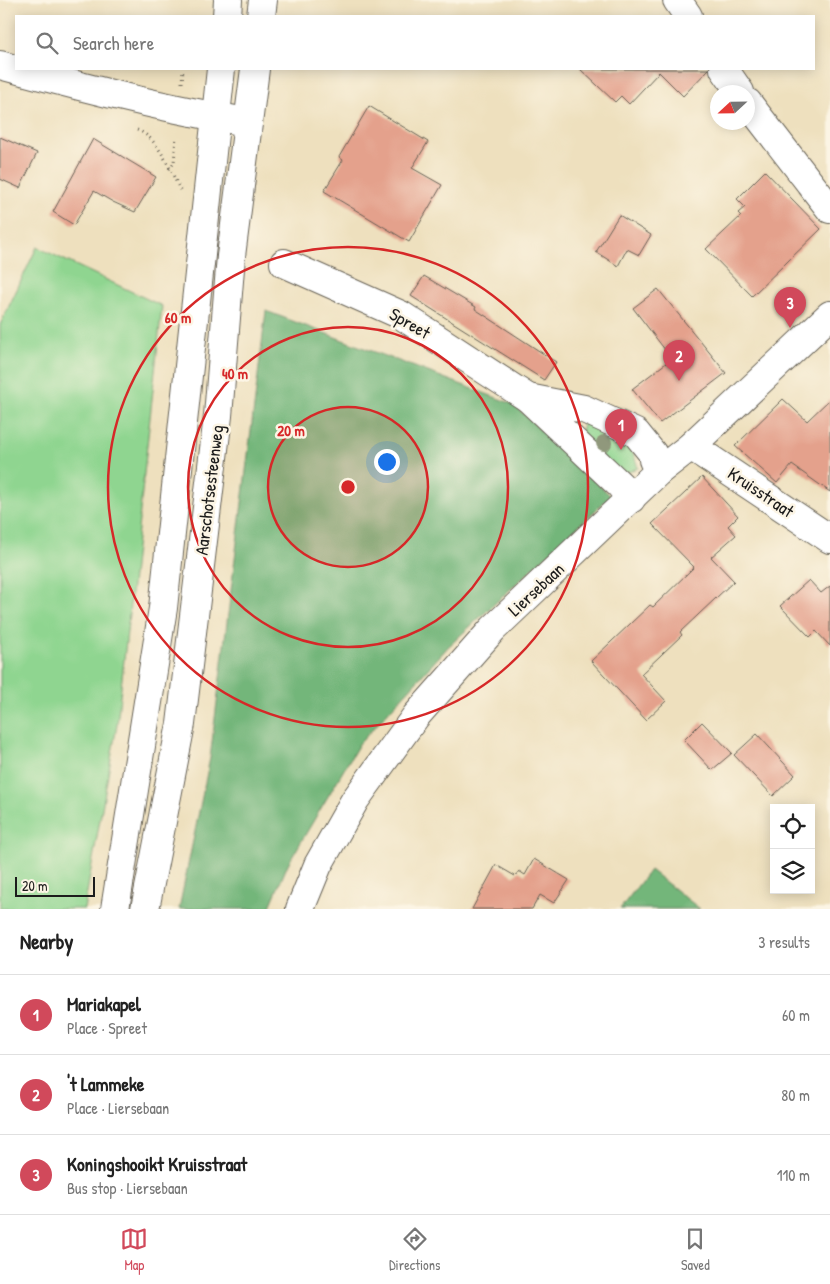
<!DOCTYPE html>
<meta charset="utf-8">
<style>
:root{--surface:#fff;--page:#f6f6f6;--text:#222;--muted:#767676;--line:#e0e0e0;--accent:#d1495b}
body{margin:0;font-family:"Patrick Hand",sans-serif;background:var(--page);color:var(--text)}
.controls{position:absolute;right:15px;bottom:15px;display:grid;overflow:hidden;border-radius:0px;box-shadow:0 2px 12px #0003}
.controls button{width:45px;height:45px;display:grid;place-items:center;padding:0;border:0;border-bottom:1px solid var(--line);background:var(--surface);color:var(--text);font:25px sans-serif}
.compass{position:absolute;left:710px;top:85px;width:45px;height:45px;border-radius:50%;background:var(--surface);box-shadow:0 2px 12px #0003;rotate:248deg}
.scale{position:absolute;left:15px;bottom:12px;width:80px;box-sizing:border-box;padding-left:5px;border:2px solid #1c1c1c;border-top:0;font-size:14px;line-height:18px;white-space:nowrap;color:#1c1c1c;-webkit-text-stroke:4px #fcf5e5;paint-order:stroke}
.you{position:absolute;left:386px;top:461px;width:18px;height:18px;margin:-12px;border:4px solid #fff;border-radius:50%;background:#1a73e8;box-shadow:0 0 0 8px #1a73e833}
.badge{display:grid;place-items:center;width:32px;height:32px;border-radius:50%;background:var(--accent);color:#fff;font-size:16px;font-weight:700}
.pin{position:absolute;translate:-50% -41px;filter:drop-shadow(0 1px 2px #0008)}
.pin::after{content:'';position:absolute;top:26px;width:18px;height:15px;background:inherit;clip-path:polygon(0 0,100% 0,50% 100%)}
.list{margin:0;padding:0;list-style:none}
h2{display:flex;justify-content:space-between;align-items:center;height:65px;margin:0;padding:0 20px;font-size:21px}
h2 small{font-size:16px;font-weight:400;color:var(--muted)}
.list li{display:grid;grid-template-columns:32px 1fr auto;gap:15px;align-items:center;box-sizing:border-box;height:80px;padding:0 20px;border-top:1px solid var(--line)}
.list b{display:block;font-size:19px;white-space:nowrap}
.list p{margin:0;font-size:16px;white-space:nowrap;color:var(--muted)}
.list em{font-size:16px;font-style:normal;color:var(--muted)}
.icon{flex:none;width:28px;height:28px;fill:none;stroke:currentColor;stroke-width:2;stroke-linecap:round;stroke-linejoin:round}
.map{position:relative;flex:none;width:830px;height:909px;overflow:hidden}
.search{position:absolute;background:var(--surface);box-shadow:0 2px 12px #0003;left:15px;right:15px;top:15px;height:55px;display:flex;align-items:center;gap:12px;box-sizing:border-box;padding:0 18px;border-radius:0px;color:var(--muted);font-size:19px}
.sheet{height:305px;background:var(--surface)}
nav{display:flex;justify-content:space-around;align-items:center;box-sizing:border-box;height:70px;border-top:1px solid var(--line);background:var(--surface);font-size:14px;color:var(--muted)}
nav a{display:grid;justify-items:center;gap:2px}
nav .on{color:var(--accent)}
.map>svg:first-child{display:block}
</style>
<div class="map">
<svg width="830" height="909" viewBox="0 0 830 909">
<rect width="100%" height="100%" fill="#fcf5e5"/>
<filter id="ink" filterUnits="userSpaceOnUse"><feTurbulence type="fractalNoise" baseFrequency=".02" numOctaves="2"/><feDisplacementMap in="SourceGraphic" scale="10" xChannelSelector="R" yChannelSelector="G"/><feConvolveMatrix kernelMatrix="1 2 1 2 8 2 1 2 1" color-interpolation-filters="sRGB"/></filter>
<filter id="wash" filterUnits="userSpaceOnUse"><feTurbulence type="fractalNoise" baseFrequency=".0096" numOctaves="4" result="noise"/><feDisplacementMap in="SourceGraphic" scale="20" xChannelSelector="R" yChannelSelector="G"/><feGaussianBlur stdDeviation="1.12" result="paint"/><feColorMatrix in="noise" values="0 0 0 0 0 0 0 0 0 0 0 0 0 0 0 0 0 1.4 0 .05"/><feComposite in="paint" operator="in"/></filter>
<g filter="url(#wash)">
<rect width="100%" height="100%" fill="#eee0be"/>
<!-- green -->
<g fill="#8fd590" stroke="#567856">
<polygon points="37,247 162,306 117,725 84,909 0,909 0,325"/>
<path d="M583 423C617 433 627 430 638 468L627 472 613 470 581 431Z"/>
</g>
<!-- forest -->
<g fill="#73b67a" stroke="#48694b">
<polygon points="266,311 513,404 611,496 448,647 359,744 288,864 269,909 179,909 210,758"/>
<polygon points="650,870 700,909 620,909"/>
</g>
<g id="blocks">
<!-- building -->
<g fill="#e4a18c">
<polygon points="580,69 709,69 683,96 659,72 629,104 621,96 615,102"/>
<polygon points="369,106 428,142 412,168 442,185 409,242 324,191 343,160 339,157"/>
<polygon points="0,137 37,153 20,188 0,179"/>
<polygon points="93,139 156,177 135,212 113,202 94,191 74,225 53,212"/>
<polygon points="765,171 821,229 752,296 706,249 741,216 738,213 745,207 737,199"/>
<polygon points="619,215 651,235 639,255 627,249 618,266 596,252"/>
<polygon points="424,276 476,307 475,309 556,362 544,380 411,296"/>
<polygon points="658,289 726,373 660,423 632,389 670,360 667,357 669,355 633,308"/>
<polygon points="783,399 807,421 830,399 830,492 792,465 777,483 735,446"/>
<polygon points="702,477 738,516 728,526 736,535 711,557 734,581 680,632 682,635 641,674 666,701 646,720 591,661 650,605 653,607 694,567 652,524"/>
<polygon points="809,580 821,593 830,586 830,646 816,631 810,637 780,606"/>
<polygon points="702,722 732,753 712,770 684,740"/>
<polygon points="757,734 795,775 773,796 734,755"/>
<polygon points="534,859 569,880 554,903 540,895 532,909 472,909 496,865 515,876 519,871 525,875"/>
</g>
</g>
</g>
<g filter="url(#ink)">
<use href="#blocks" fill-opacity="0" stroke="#666155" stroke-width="1"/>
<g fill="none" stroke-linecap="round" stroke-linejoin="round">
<defs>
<g id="minor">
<polyline points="677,0 688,16"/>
<path d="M0 65C82 87 164 109 248 122"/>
<polyline points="724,69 740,92"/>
<polyline points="748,103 830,209"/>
<polyline points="284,263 401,315 528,398 620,485 631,499"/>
<polyline points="528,398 584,409 636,433 653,454 653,460 659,471"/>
<polyline points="691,446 830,539"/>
</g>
<polyline id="tertiary" points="300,909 318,865 355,800 416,716 493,629 659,471 691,446 830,315"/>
<g id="primary">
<polyline points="227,16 228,0"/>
<polyline points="261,16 263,0"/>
<polyline points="115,909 163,608 221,69"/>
<polyline points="145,909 181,724 218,416 231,256 255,69"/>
</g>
</defs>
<!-- minor casing -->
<use href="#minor" stroke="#666155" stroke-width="30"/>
<!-- tertiary casing -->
<use href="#tertiary" stroke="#666155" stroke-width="30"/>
<!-- primary casing -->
<use href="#primary" stroke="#666155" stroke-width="30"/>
<!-- path -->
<g stroke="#666155" stroke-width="3" stroke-dasharray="1 4" stroke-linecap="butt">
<polyline points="182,83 183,69"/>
<path d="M137 130C158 137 171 171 180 190"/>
<polyline points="169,169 174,163 176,136"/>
</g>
<!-- minor -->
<use href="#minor" stroke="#fff" stroke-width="28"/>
<!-- tertiary -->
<use href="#tertiary" stroke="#fff" stroke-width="28"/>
<!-- primary -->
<use href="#primary" stroke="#fff" stroke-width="28"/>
</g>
<!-- trees -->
<circle fill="#90987b" cx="604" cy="443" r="8"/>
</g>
<!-- distance rings -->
<circle cx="348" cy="487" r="80" fill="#d62828" fill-opacity=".12"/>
<g fill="none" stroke="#d62828" stroke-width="2.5">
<circle cx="348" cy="487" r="80"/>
<circle cx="348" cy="487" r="160"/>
<circle cx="348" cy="487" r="240"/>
</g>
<g text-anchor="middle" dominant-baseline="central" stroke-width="5" stroke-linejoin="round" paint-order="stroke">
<!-- street labels -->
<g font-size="18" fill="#1c1c1c" stroke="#fcf5e5">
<text transform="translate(410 323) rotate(30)">Spreet</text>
<text transform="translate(209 490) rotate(-83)">Aarschotsesteenweg</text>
<text transform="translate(761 492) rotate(34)">Kruisstraat</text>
<text transform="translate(536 589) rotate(-43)">Liersebaan</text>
</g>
</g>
<circle cx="348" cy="487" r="8" fill="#d62828" stroke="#fcf5e5" stroke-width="2.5"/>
<g font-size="15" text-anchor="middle" font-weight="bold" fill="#d62828" stroke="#fcf5e5" stroke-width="5" stroke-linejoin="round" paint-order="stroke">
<text x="178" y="323">60 m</text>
<text x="235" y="379">40 m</text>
<text x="291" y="436">20 m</text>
</g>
</svg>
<div class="controls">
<button><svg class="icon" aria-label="locate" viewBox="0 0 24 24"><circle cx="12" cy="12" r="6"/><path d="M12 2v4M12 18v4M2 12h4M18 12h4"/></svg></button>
<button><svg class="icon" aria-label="layers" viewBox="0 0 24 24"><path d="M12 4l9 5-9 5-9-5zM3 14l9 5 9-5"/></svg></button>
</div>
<svg class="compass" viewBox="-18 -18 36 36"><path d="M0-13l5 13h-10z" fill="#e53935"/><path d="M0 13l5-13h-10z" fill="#767676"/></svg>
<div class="scale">20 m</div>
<div class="you"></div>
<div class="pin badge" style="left:621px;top:450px">1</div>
<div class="pin badge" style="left:679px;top:381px">2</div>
<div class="pin badge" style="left:790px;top:328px">3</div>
<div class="search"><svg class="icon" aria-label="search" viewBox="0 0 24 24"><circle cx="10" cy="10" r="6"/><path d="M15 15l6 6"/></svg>Search here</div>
</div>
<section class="sheet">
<h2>Nearby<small>3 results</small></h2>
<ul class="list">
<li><span class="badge">1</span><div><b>Mariakapel</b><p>Place · Spreet</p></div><em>60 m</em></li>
<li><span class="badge">2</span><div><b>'t Lammeke</b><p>Place · Liersebaan</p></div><em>80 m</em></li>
<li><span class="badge">3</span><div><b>Koningshooikt Kruisstraat</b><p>Bus stop · Liersebaan</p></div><em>110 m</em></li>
</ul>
</section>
<nav>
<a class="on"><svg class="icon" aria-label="map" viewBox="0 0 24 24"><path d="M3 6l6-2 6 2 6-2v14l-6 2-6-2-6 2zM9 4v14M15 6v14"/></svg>Map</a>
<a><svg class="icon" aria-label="directions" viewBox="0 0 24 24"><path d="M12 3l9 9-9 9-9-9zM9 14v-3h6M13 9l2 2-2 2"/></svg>Directions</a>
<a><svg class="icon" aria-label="saved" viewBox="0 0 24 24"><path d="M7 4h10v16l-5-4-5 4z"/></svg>Saved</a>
</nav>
